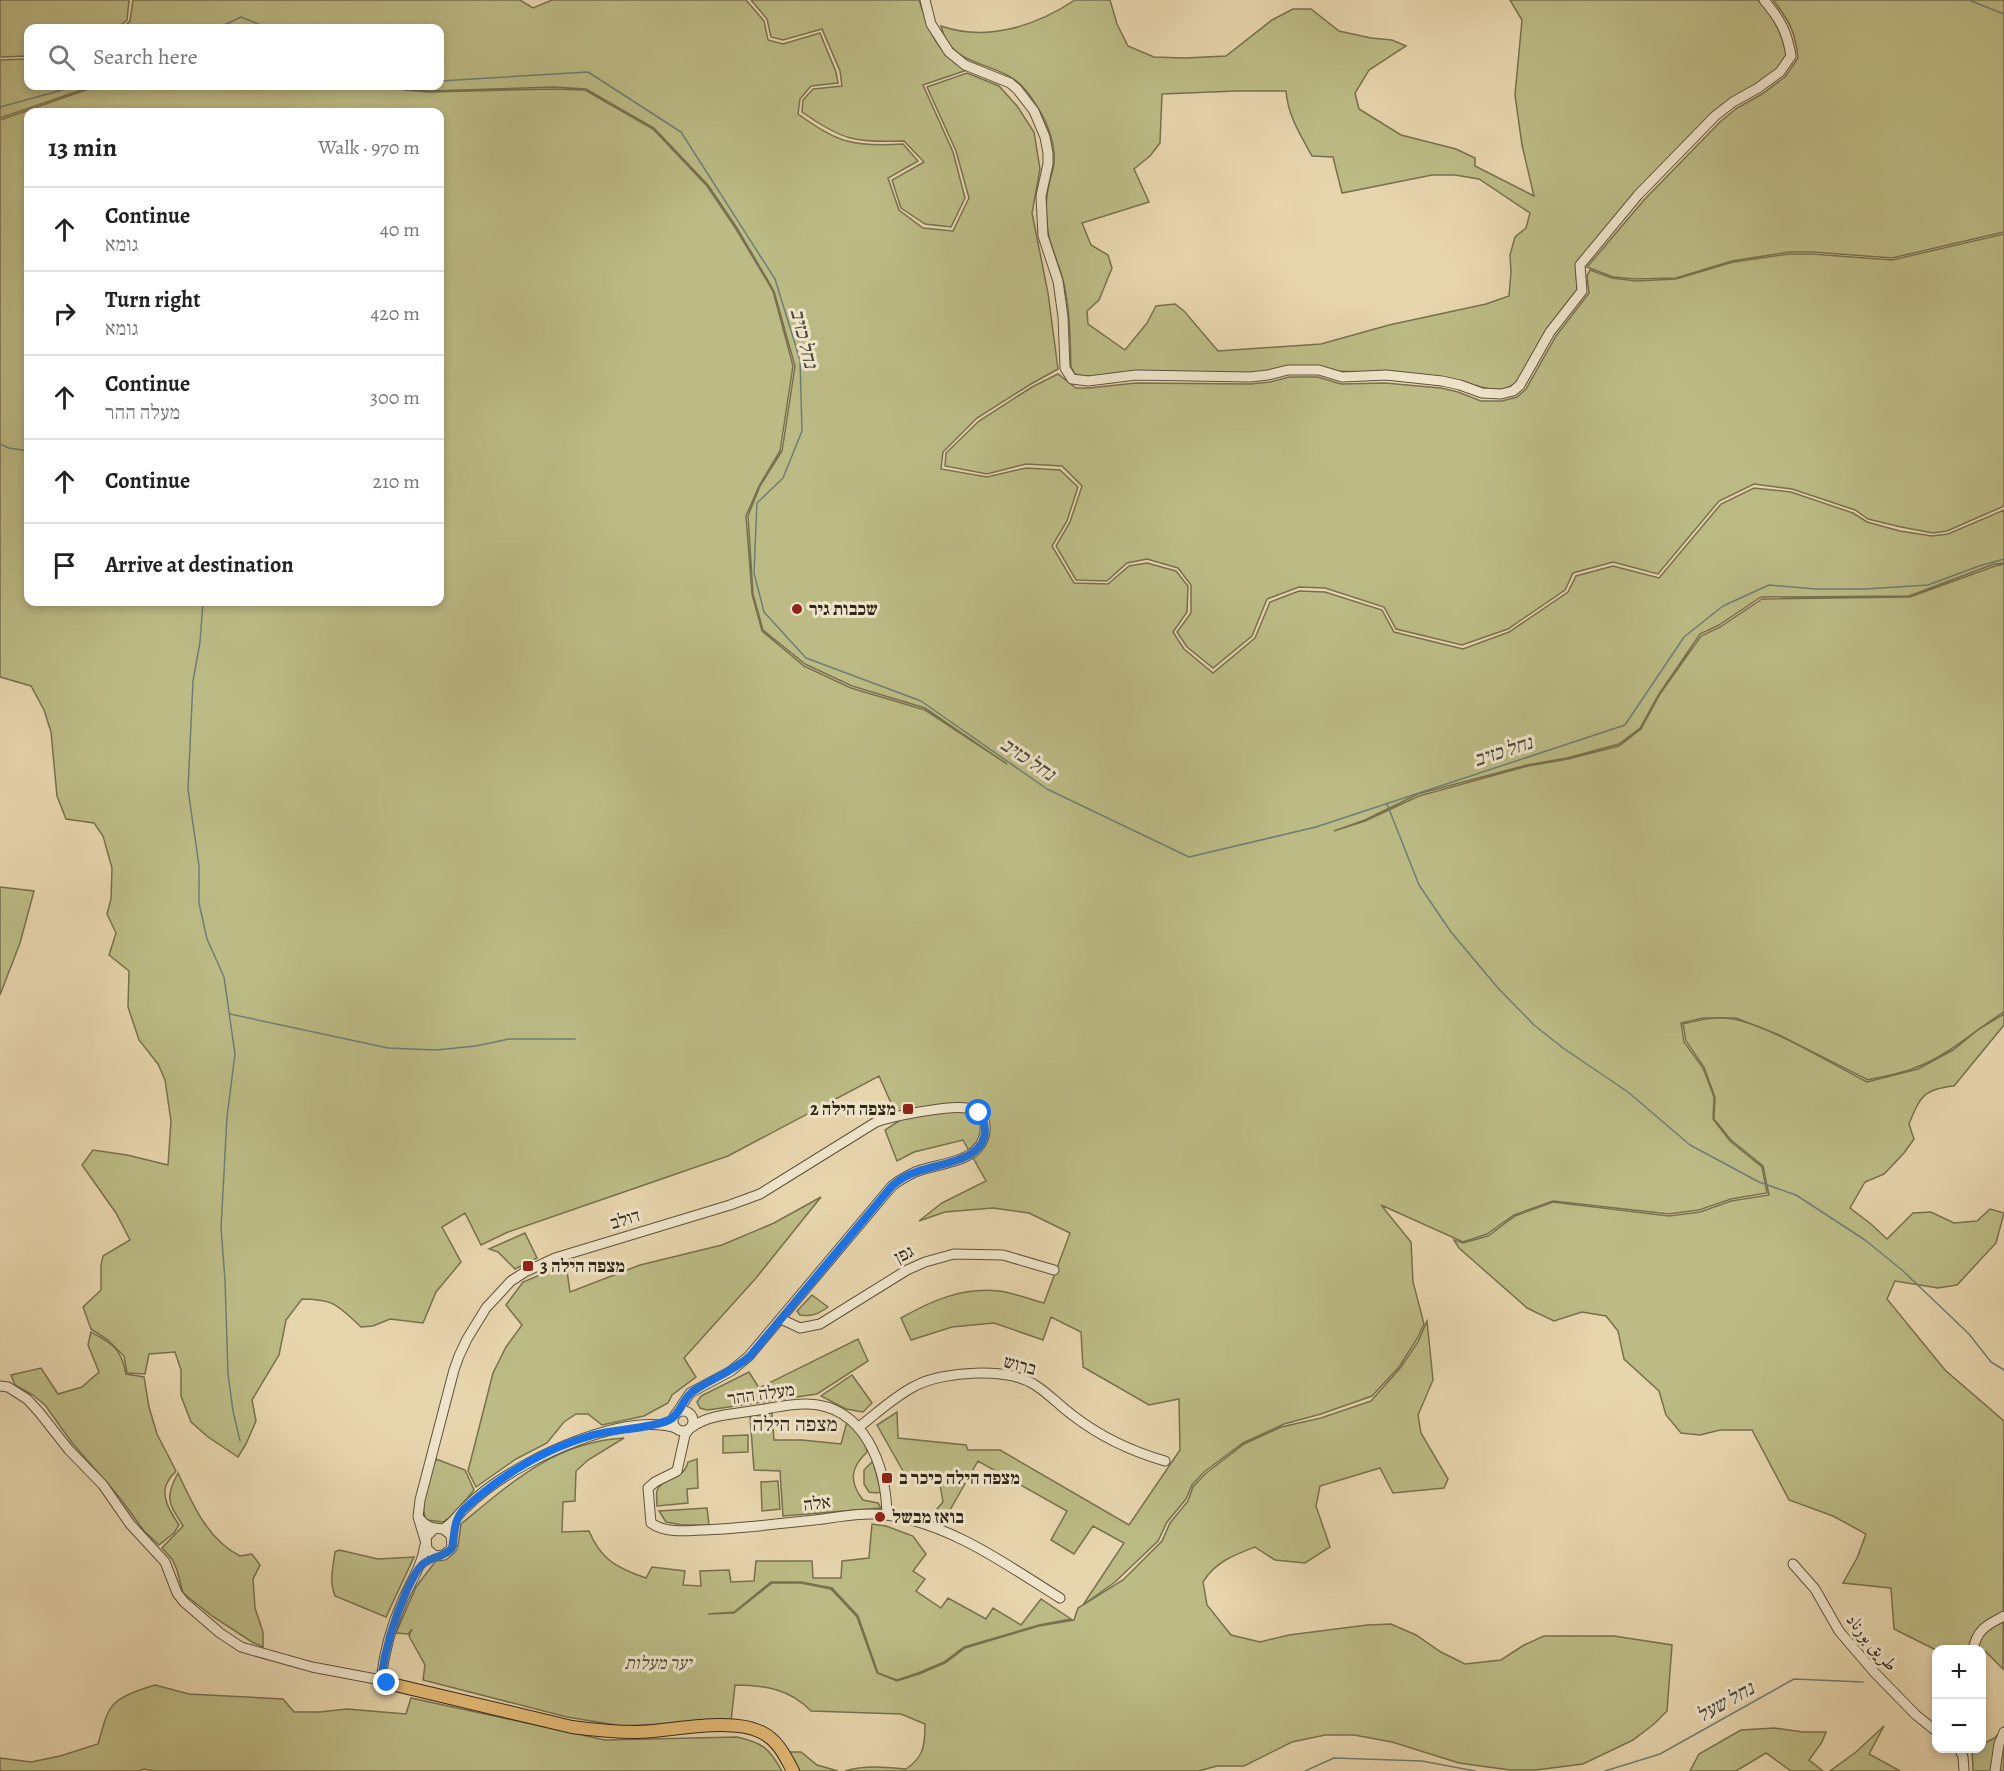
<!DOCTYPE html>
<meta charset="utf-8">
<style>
:root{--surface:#fff;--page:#f6f6f6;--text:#222;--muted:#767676;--line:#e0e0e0}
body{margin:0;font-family:Alegreya,Amiri,"Frank Ruhl Libre",serif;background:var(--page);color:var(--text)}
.controls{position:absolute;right:18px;bottom:18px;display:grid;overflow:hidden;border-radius:12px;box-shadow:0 3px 9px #0003}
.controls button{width:54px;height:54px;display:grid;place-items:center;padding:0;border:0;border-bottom:2px solid var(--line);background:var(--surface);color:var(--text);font:30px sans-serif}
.stop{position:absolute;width:18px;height:18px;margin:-14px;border:4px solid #1a73e8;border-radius:50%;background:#fff}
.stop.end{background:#1a73e8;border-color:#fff;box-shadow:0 2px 6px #0008}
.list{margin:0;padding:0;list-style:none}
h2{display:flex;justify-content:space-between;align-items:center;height:78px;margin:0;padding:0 24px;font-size:26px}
h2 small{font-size:20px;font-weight:400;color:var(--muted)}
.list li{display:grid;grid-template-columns:39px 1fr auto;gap:18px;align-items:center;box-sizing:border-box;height:84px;padding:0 24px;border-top:2px solid var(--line)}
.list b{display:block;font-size:22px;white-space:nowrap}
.list p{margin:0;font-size:20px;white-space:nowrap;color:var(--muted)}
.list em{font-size:20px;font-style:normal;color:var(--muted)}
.icon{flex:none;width:33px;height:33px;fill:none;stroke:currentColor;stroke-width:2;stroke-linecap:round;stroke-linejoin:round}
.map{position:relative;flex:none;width:2004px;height:1771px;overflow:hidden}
.search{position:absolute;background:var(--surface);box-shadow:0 3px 9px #0003;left:24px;top:24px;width:420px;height:66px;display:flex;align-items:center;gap:15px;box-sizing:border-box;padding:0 21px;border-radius:12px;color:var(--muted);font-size:22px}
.panel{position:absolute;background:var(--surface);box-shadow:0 3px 9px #0003;left:24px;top:108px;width:420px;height:498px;border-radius:12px}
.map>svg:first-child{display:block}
</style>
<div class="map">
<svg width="2004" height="1771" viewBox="0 0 2004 1771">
<rect width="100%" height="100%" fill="#e7d5ad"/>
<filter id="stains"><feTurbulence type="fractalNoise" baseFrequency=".00333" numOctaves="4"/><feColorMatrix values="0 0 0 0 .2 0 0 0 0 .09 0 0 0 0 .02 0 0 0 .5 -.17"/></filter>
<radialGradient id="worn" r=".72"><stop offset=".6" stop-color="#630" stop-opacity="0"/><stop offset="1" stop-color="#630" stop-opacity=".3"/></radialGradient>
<!-- green -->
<g fill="#bcbb85" stroke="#77714e" stroke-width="1.5" fill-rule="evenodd">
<polygon points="0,0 129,0 127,20 118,28 28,28 28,56 0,57"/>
<path d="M133 0H520L533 8 552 0H746L764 21 768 40 783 44 820 33 836 72 838 83 811 86 800 99 798 114C839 143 852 147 903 144L918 161 888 178 899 210 923 228 953 231 969 198 956 151 927 87 967 73 999 86 1017 106 1034 132 1040 169 1032 213 1048 293 1058 369 1031 384 977 418 943 452 941 469 987 477 1026 468 1060 470 1078 487 1067 521 1052 546 1074 583 1108 584 1129 566 1147 563 1176 571 1188 586 1187 612 1173 632 1184 649 1213 673 1255 638 1270 602 1299 591 1325 592 1382 610 1394 632 1463 649 1509 632 1568 592 1576 576 1613 566 1659 578 1721 504 1754 488 1791 492 1853 513 1867 522 1900 531 1932 536 1948 534 2004 510V563L1994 564 1909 596 1761 597 1719 625 1700 634 1659 694 1640 728 1619 744 1567 758 1527 765 1418 794 1365 820 1334 831 1365 821 1419 796 1528 766 1568 759 1619 746 1641 729 1660 694 1701 636 1720 627 1762 599 1910 597 1995 566 2004 564V1012C1975 1030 1949 1055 1917 1067 1902 1074 1884 1076 1868 1080L1779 1035 1736 1018H1703L1681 1023 1684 1042 1703 1068 1714 1097 1713 1119 1730 1141 1762 1167 1767 1193 1731 1199 1699 1210 1669 1214 1553 1201 1514 1215 1487 1234 1463 1242 1381 1205 1411 1242 1413 1282 1424 1324 1417 1339 1399 1367 1372 1396 1321 1414 1284 1424 1243 1443 1204 1472 1192 1485 1186 1499 1167 1522 1158 1541 1115 1582 1083 1605 1124 1543 1093 1526 1074 1554 1051 1540 1067 1511 978 1461 946 1517 935 1511 943 1502 938 1473 907 1478 877 1425 897 1412 898 1438 966 1445 968 1450H1000L1129 1525 1180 1450 1179 1399 1149 1405 1083 1367 1081 1332 1051 1317 1043 1340 994 1323 952 1327 911 1340 901 1318C931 1301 962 1287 999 1291 1014 1293 1029 1299 1044 1303L1070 1233 1029 1213 993 1208 945 1212 919 1221 942 1203 986 1181 963 1140 914 1152 897 1161 885 1130 899 1121 879 1076 728 1156 508 1232 481 1245 465 1213 442 1227 461 1262 436 1292 423 1323 390 1319 373 1326 361 1327C338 1306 335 1299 302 1299L286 1320 279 1355 252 1400 256 1421 246 1444 238 1457 208 1437 191 1422 181 1396V1370L175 1352 149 1354 145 1374 127 1373 124 1356 108 1340 91 1329 83 1307 101 1290V1265L103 1256 130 1240 116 1213 82 1165 93 1150 127 1155 168 1165 171 1121 165 1080 158 1064 139 1040 128 1007 129 971 109 955 116 933 107 914 111 899 112 868 103 836 94 823 66 819 57 796 51 732 44 710 31 686 0 677V120L97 86H392L404 90 429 92 554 89 585 90 653 129 707 186 736 229 773 291 793 366 780 451 759 486 746 516 752 594 762 631 804 666 851 688 925 710 1007 764 925 708 852 686 805 664 763 630 753 594 748 516 760 486 782 451 795 366 774 291 737 228 708 185 654 128 586 89 554 87 429 91 405 89 396 86H440V28H123L130 21ZM28 112H440V602H28Z"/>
<path d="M751 0H919C930 32 936 53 967 70L923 85 953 152 965 198 951 227 925 224 901 208 892 180 924 162 904 141C855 143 842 140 802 112L803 100 813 89 842 86 840 71 822 29 783 40 771 37 767 19Z"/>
<path d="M1075 0H1110L1117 24 1128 46 1154 57 1185 58 1226 56 1272 20 1293 9H1311L1339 31 1371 38 1392 40 1406 46 1369 70 1355 93 1359 109 1401 135 1456 149 1475 158V166L1534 196 1522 145 1515 95 1522 20 1510 0H1758C1773 17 1783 33 1786 55L1777 69 1756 84 1635 192 1576 263 1577 290 1546 330 1517 382C1499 397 1480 386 1461 381 1449 377 1437 376 1425 375 1360 369 1295 372 1229 373 1202 374 1175 371 1147 371 1126 371 1095 381 1075 374L1071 367C1070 338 1070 308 1063 280 1059 264 1051 249 1048 232 1047 221 1045 208 1047 196 1048 185 1052 175 1054 164 1056 146 1048 124 1038 108 1032 98 1024 86 1015 80 990 61 950 66 941 26 987 42 1036 26 1075 0ZM1236 91H1286C1288 116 1300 134 1312 156L1333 157 1342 193 1432 175H1455L1479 179 1530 213 1526 228 1515 237 1510 255 1511 272 1509 296 1486 304 1389 325 1321 344 1218 351 1184 311 1175 304 1156 306 1147 323 1125 350 1088 324 1087 311 1099 300 1112 268 1108 255 1091 245 1082 223 1149 202 1134 169 1150 156 1160 143 1162 94Z"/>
<path d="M1773 0H2004V232L1892 258 1812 252H1789L1732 261 1676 278 1636 279 1613 277 1587 267 1644 200 1720 122 1737 108 1762 94 1785 77 1798 58C1795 31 1790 22 1773 0Z"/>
<polygon points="28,59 28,86 93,86 0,118 0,60"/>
<polygon points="2004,234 2004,506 1947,531 1933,533 1901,527 1868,519 1855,510 1792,489 1754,484 1719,501 1658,574 1613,562 1573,573 1565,590 1508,629 1462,645 1396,629 1384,607 1325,588 1299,587 1267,599 1252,636 1213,668 1187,647 1177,632 1191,613 1191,585 1178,568 1147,559 1127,563 1107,581 1076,580 1056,546 1070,522 1082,486 1062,466 1026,464 987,474 945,466 946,453 979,421 1032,387 1058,374 1076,388 1089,388 1136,383 1250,384 1270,382 1289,377 1318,377 1341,384 1385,383 1441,388 1458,392 1481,401 1502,401 1517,397 1526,389 1556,336 1589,293 1587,276 1590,270 1612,278 1636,281 1676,279 1733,262 1789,254 1812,254 1892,260"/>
<polygon points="0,887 34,891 20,943 0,995"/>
<path d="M2004 1014V1025L1954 1086C1923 1089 1920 1097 1909 1124L1914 1139 1904 1153 1884 1174 1865 1182 1850 1208 1871 1224 1887 1239 1913 1213 1931 1212 1954 1223 1977 1221 1990 1209 2004 1213 1996 1243 1957 1285 1938 1288 1895 1281 1887 1299 1945 1370 2004 1421 2003 1669 1986 1652 1982 1651V1650H1936L1894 1629 1891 1588 1843 1583 1857 1558 1866 1534 1833 1516 1789 1500 1752 1430H1720L1700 1435 1681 1433 1666 1415 1659 1391 1624 1359 1618 1331 1606 1316 1582 1312 1554 1321 1527 1308 1459 1248 1454 1240 1463 1243 1488 1236 1515 1216 1553 1202 1669 1216 1700 1212 1731 1201 1769 1195 1763 1166 1731 1140 1714 1119 1715 1097 1704 1067 1686 1041 1683 1024C1699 1020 1720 1015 1738 1020 1779 1031 1828 1062 1867 1082L1918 1069 1953 1050 1979 1029Z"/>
<polygon points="821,1197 756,1278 684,1358 696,1377 672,1395 668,1403 644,1416 602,1425 588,1414 576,1414 564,1422 547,1443 516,1459 476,1487 468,1471 493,1373 506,1347 522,1325 506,1305 523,1282 566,1264 570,1292 640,1265 722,1245 774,1223"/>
<polygon points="525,1233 537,1258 515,1269 498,1252 489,1249"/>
<path d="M812 1295 828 1307C818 1314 812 1317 800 1315L797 1311Z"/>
<path d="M1427 1321 1433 1380 1418 1415 1421 1433 1448 1479 1444 1488 1393 1493 1380 1468 1320 1486 1316 1506 1330 1547 1305 1563 1275 1560 1255 1547C1234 1555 1215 1562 1203 1582L1207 1605 1231 1635 1260 1642 1289 1635 1367 1625 1391 1624 1416 1635 1441 1652 1465 1664 1501 1660 1524 1645 1544 1636H1614L1672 1645 1667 1711 1654 1724 1633 1740 1583 1764 1536 1770H1510L1459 1763 1392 1742 1354 1735H1325L1292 1742 1244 1766H1217L1198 1771H845C866 1765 884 1767 906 1769 924 1757 925 1745 925 1724L901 1714 811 1711C790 1689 764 1685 735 1685L731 1721 622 1726 567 1717 423 1680 425 1665 409 1636 412 1629 408 1634 396 1633 416 1587 435 1562 458 1546 461 1524C512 1482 555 1442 624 1438L588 1460 576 1471 575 1501 563 1502 562 1532 589 1531C601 1560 617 1568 646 1578L652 1567 685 1571 683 1585 701 1586 700 1571 729 1570 731 1582 754 1581 756 1561H812L813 1578H841L842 1561 869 1558 872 1524 886 1526 913 1536 926 1554 913 1571 925 1579 916 1591 941 1608 948 1598 986 1619 993 1608 1021 1625 1041 1599 1071 1619 1039 1625 964 1647 944 1662 918 1673 897 1680 878 1673 858 1616 832 1588 801 1582H771L734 1612 708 1614 734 1613 772 1583H801L831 1589 857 1617 877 1673 897 1681 919 1674 945 1663 965 1648 1039 1626 1074 1620 1078 1608 1123 1580 1162 1541 1170 1523 1188 1501 1193 1487 1205 1474 1244 1444 1281 1427 1321 1418 1371 1401 1401 1367 1418 1342Z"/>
<path d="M91 1332C113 1344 121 1348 126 1374L144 1377 149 1407 157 1434 176 1471C173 1474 169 1479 167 1483 160 1496 171 1513 179 1525L174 1533 159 1545 144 1531 120 1498 73 1444 45 1405 33 1395 15 1385 11 1375 41 1368 58 1394 82 1387 99 1372 88 1345Z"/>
<polygon points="858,1339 868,1361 817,1394 722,1408 707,1410 700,1408 697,1402 701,1396 749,1372 759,1388"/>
<polygon points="852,1375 872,1403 863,1412 846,1409 821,1396"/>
<path d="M772 1413 774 1440H802L841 1444 847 1422C857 1430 865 1439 867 1452 850 1468 849 1482 863 1500L878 1503 881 1508 783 1516 780 1471 754 1470 750 1416Z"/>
<polygon points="748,1435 748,1452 723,1453 723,1436"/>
<path d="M436 1459 465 1470 474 1490 453 1515 443 1522 426 1520C418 1501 430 1477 436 1459Z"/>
<path d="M697 1459 698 1488 687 1489 688 1503 657 1506C657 1502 656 1495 657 1491 660 1478 684 1481 688 1462Z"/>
<polygon points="873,1461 881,1492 876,1493 869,1492 864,1484 864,1470"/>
<path d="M178 1473C193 1505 208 1540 240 1556L252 1554 260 1565 253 1579 255 1608 263 1632V1647L252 1642 212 1616 183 1593 177 1570 172 1559 162 1548 183 1526C169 1503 164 1499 178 1473Z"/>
<polygon points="778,1481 780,1509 762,1511 761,1482"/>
<polygon points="707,1508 709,1525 682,1525 666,1522 659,1511"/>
<path d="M339 1550 378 1559 414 1557 386 1617 335 1596C329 1581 333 1567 335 1552Z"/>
<path d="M155 1685 189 1694 283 1699 294 1712H320L347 1709 406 1714 411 1698 605 1740 737 1737C763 1743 769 1748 782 1771H154L144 1769 138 1771H0V1758L31 1762 60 1756 98 1744C102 1732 105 1712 115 1703 123 1695 145 1688 155 1685Z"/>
<polygon points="1884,1726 1869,1754 1900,1771 1830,1771 1856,1752"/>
<polygon points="2004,1727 2004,1771 1973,1771 1972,1749 1982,1748 1982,1744 1995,1738"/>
<polygon points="1774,1728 1803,1732 1826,1732 1822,1742 1809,1760 1823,1771 1791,1771 1766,1753 1736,1771 1690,1771 1699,1754 1741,1730"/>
<polygon points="790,1752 801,1752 817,1765 838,1771 798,1771"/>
</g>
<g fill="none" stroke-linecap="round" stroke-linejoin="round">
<!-- stream -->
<g stroke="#707d74" stroke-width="1.5">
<polyline points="1969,0 2004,14"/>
<polyline points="218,28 241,17 268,28"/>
<polyline points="440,81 588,72 681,132 775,279 800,360 802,431 783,478 757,503 754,573 764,612 806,658 921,701 1047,789 1189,857 1316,827 1625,725 1684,637 1723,606 1769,585 1816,589 1865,589 1928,585 1979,566 2004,559"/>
<polyline points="0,107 77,86"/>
<polyline points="0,444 9,448 28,451"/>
<polyline points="203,602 200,642 193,681 188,789 199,866 199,903 207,939 224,977 235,1054 227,1117 221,1228 225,1280 228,1374 233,1411 240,1441"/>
<polyline points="1387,804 1419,885 1451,932 1498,988 1534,1025 1563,1048 1628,1092 1690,1145 1759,1182 1796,1195 1865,1240 1902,1270 1969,1334 1991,1362 2004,1370"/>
<polyline points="230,1014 388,1048 436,1050 476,1046 509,1039 575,1039"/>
<polyline points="1305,1771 1334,1758 1422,1761 1475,1771"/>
<polyline points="1605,1771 1660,1754 1794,1679 1863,1682"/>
</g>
<defs>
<g id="minor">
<path d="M925 0 931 24 949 52 965 65 1010 83 1017 89 1034 111 1045 137 1048 153V164L1041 196 1043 236 1058 281 1063 317 1065 368 1072 379 1088 381 1136 375 1250 377 1268 375 1288 370H1319L1342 377 1386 375 1442 381 1460 385 1482 393 1501 394 1513 391 1520 385 1550 332 1582 291 1580 265 1638 195 1715 116 1733 102 1758 88 1780 72 1791 56C1787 31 1780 19 1764 0"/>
<polyline points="781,1319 800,1328 820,1324 907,1270 925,1262 954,1254 1003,1255 1054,1270"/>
<path d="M0 1386 8 1387 27 1399 39 1412 69 1450 103 1485 130 1524 165 1562 177 1593 184 1602 220 1633 241 1647 312 1667 381 1680C384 1653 391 1627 402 1602 410 1583 422 1566 425 1545"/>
<circle cx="683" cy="1421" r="10"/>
<path d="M692 1427C710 1414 736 1414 758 1410 774 1408 791 1403 808 1404 865 1406 886 1466 887 1515"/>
<path d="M859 1427C877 1413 895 1396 915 1386 943 1371 1008 1367 1035 1385 1048 1393 1059 1405 1071 1414 1099 1436 1130 1451 1165 1461"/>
<path d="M689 1429 685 1435 677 1471 655 1482 648 1488 651 1523C665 1533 685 1531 700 1530 739 1529 776 1524 814 1520 839 1517 863 1512 887 1515 951 1524 1007 1565 1060 1598"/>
<path d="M420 1519C427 1528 433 1528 443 1529L451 1535 452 1548 444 1555 435 1556 427 1549 426 1537 434 1529"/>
<path d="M443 1529C452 1524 456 1517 463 1510 471 1502 479 1495 487 1489 529 1457 624 1412 676 1428"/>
<path d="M425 1540 418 1517 420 1500 454 1370 459 1356 467 1339 486 1308 511 1281 525 1272 555 1258 730 1205 760 1194 876 1122C893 1116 949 1105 967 1108 976 1109 984 1116 985 1125 986 1135 983 1143 976 1150 962 1163 933 1165 915 1172 907 1176 899 1180 892 1186L749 1356 731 1371 690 1393 676 1414"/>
<polyline points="1793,1564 1815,1589 1839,1631 1875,1673 1916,1715 1936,1731"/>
<path d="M1973 1650C1977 1629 1987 1625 2004 1616"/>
<polyline points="1959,1748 1963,1757 1964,1771"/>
<polyline points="1995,1771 1999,1744 2004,1732"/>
</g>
<path id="major" d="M381 1680 387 1683 572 1727C594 1730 615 1732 637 1732 672 1731 730 1717 761 1732 778 1740 785 1756 793 1771"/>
</defs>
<!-- minor casing -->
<use href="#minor" stroke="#5f523d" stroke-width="11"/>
<!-- major casing -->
<use href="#major" stroke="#322718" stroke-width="14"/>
<!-- minor -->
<use href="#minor" stroke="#efe4ca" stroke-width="9"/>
<!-- major -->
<use href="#major" stroke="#e4ba76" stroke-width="12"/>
</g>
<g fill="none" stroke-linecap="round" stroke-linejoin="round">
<!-- route -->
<path stroke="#1a73e8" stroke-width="8" d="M387 1683 381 1680C385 1648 394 1619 407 1590 411 1582 415 1572 421 1566 430 1556 444 1558 452 1548 455 1534 453 1522 463 1510 500 1476 544 1449 593 1435 616 1429 649 1429 669 1420 680 1415 682 1400 692 1392 711 1379 732 1372 750 1356L892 1186C899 1180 907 1175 916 1172 938 1163 984 1162 985 1131 985 1123 983 1119 979 1113"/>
</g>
<!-- markers -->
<g fill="#8f2418" stroke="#efe4ca" stroke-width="2">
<circle cx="797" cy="609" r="6"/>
<rect x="902" y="1103" width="12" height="12" rx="3"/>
<rect x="522" y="1260" width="12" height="12" rx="3"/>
<rect x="881" y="1472" width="12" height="12" rx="3"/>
<circle cx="880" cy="1517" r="6"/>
</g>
<g text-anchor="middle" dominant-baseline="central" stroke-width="6" stroke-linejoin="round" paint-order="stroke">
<!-- poi labels -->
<g font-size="18" font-weight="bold" fill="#322718" stroke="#efe4ca" text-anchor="start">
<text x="809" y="609">שכבות גיר</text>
<text x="896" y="1109" text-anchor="end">מצפה הילה 2</text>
<text x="540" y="1266">מצפה הילה 3</text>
<text x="899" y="1478">מצפה הילה כיכר ב</text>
<text x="892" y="1517">בואז מבשל</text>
</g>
<!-- street labels -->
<g font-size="18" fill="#322718" stroke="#efe4ca">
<text transform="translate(625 1219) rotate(-17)">דולב</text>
<text transform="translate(904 1254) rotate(-26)">גפן</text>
<text transform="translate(1020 1365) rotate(15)">ברוש</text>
<text transform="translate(761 1394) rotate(-8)">מעלה ההר</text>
<text transform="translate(817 1503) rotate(-7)">אלה</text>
<text transform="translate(1872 1642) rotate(50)">طريق بورناد</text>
</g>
<!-- park labels -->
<g font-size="18" font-style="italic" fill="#544c33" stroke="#efe4ca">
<text x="658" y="1663">יער מעלות</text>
</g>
<!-- water labels -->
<g font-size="20" font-style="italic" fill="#4c4b3e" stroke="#efe4ca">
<text transform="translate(804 338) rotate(76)">נחל כזיב</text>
<text transform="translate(1503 751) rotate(-18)">נחל כזיב</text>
<text transform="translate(1028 759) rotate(34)">נחל כזיב</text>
<text transform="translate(1725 1702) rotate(-29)">נחל שעל</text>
</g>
<!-- quarter labels -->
<g font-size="21" fill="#322718" stroke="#efe4ca">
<text x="795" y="1424">מצפה הילה</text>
</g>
</g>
<rect width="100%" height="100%" filter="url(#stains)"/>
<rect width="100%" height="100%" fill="url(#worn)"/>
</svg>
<div class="controls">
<button>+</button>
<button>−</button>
</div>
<div class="stop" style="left:979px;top:1113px"></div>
<div class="stop end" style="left:387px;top:1683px"></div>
<div class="search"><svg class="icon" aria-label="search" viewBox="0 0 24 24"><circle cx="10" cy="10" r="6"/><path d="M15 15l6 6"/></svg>Search here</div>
<section class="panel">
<h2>13 min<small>Walk · 970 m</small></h2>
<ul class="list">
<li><svg class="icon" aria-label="ahead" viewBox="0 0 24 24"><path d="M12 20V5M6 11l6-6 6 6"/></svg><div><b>Continue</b><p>גומא</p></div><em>40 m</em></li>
<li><svg class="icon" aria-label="right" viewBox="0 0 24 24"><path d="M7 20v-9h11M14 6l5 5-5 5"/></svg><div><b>Turn right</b><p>גומא</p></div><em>420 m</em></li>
<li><svg class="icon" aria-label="ahead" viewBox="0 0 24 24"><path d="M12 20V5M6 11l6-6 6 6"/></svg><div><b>Continue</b><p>מעלה ההר</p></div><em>300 m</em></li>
<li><svg class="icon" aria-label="ahead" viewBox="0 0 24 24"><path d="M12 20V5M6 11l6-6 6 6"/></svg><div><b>Continue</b></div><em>210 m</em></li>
<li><svg class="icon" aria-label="arrive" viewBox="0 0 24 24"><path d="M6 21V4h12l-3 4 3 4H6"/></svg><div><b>Arrive at destination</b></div></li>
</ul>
</section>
</div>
